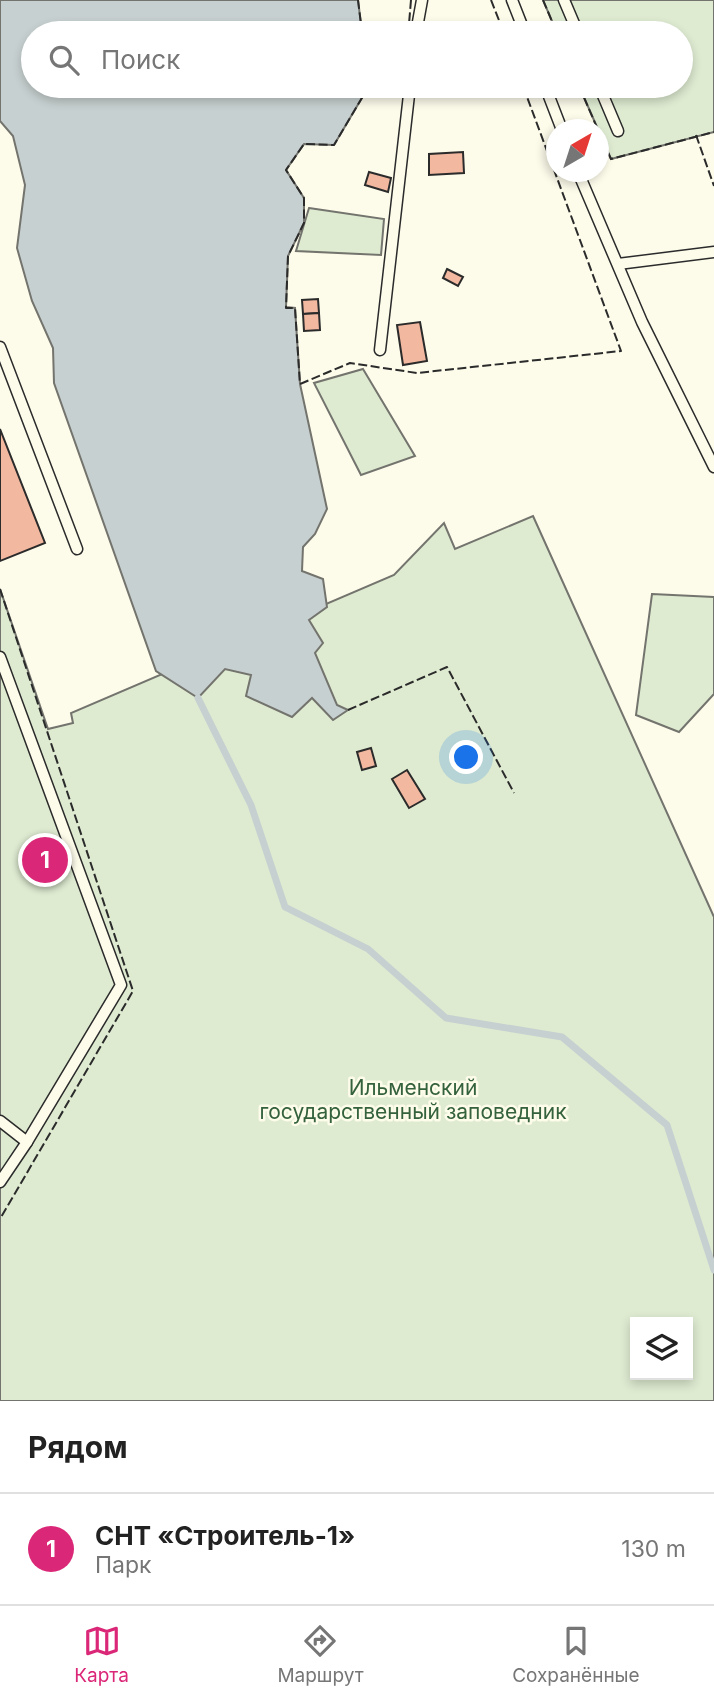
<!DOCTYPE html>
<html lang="ru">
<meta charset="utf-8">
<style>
:root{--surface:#fff;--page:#f6f6f6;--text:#222;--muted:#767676;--line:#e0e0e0;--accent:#db2777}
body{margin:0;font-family:Inter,sans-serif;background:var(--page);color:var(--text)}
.controls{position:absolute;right:21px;bottom:21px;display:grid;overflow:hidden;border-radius:0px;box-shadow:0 4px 10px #0003}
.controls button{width:63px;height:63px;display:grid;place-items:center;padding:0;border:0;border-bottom:2px solid var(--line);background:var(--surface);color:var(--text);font:35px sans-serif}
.compass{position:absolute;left:546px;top:119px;width:63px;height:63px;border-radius:50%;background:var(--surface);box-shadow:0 4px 10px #0003;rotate:39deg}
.you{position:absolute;left:467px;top:758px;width:24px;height:24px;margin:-18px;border:5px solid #fff;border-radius:50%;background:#1a73e8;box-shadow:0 0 0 10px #1a73e833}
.badge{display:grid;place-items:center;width:46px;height:46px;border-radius:50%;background:var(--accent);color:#fff;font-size:23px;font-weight:700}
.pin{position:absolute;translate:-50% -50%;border:4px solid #fff;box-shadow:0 2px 7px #0006}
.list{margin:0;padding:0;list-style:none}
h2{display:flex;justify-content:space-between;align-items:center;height:91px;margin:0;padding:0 28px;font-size:30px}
h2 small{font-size:23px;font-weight:400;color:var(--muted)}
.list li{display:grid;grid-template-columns:46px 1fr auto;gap:21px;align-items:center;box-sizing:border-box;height:112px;padding:0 28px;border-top:2px solid var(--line)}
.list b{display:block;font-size:26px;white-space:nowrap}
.list p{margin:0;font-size:23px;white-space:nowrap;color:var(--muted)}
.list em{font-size:23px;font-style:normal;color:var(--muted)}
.icon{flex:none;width:38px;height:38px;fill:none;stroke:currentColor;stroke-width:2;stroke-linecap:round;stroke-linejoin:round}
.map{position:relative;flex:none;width:714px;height:1401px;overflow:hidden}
.search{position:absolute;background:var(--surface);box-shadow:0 4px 10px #0003;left:21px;right:21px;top:21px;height:77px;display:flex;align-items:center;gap:18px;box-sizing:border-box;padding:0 24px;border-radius:38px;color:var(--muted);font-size:26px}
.sheet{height:203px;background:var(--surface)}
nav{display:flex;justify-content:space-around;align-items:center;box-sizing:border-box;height:98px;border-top:2px solid var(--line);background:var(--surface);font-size:19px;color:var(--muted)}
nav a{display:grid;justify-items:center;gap:4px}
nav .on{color:var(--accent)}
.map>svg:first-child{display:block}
</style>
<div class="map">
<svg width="714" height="1401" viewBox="0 0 714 1401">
<rect width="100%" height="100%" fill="#fdfbea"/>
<!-- green -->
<g fill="#deebd1" stroke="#74746e" stroke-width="2" fill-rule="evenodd">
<polygon points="543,0 714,0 714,132 611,159 579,86 681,86 681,33 557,33"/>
<polygon points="309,208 384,219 381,255 296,251"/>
<polygon points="363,369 415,456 361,475 314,383"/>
<path d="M533 516 714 917V1401H0V589L48 729 73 723 71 713 394 575 444 523 455 549ZM635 1322H688V1375H635Z"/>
<polygon points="652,594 714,597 714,694 679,732 636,715"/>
</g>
<!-- water -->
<polygon fill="#c7d0d0" stroke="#74746e" stroke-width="2" points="0,0 358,0 361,24 368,33 33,33 33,86 369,86 334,145 304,144 286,170 304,198 304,223 288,256 286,307 295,308 300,384 327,509 315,534 303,547 302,571 323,579 327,607 309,620 323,643 315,653 337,705 348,710 333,720 312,698 292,717 246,696 251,675 225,669 198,698 156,671 54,383 53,348 32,301 17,248 25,185 13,136 0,121"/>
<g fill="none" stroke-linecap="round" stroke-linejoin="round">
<!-- stream -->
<polyline stroke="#c7d0d0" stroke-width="7" points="198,698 251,805 285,907 368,949 446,1018 562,1037 667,1125 714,1270"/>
</g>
<!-- building -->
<g fill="#f2b8a0" stroke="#2b2b2b" stroke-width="2">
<polygon points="463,152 464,173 429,175 429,154"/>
<polygon points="369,172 391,178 388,192 365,185"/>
<polygon points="447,269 463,277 458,286 443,278"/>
<polygon points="318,299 319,313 303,314 302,300"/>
<polygon points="319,313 320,330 304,331 303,314"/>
<polygon points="420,322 427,361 403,365 397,325"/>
<polygon points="0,429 45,543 0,561"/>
<polygon points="371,748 376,766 362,770 357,752"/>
<polygon points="407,770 425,799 409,808 392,779"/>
</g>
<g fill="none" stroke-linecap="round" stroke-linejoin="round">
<defs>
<g id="lane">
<polyline points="512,0 525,33"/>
<polyline points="564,0 578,33"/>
<polyline points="416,33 422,0"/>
<polyline points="545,86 562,130"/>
<polyline points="599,86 618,131"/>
<polyline points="578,172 642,322 714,467"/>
<polyline points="618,264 714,252"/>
<polyline points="0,347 77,549"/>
<polyline points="380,350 410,86"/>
<polyline points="0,657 121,985 27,1142"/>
<polyline points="0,1121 27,1142 0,1182"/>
</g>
</defs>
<!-- lane casing -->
<use href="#lane" stroke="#2b2b2b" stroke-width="13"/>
<!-- lane -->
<use href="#lane" stroke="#fdfbea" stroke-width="10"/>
<!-- fence -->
<g stroke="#2b2b2b" stroke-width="2" stroke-dasharray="9 3.5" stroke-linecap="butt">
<polyline points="358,0 361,24 375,26 409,24 411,0"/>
<polyline points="491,0 504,33"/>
<polyline points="543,0 557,33"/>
<polyline points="369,86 334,145 304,144 286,170 304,198 304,223 288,256 286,308 295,308 300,384 350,363 417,373 621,351 523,86"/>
<polyline points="579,86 598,130"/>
<polyline points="598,130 611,159 714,132"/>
<polyline points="696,135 714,186"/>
<polyline points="0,589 133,991 0,1219"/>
<polyline points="348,710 447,667 514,793"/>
</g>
</g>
<g text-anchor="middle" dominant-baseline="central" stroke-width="5" stroke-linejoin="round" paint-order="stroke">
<!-- park labels -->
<g font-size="21" fill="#34623c" stroke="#fdfbea">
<text x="413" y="1087">Ильменский<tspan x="413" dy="24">государственный заповедник</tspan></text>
</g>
</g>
</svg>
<div class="controls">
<button><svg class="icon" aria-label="layers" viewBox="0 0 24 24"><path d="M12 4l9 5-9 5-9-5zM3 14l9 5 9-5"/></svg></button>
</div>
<svg class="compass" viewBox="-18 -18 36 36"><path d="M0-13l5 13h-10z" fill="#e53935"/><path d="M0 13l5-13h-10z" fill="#767676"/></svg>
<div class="you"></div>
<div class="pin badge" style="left:45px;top:860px">1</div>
<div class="search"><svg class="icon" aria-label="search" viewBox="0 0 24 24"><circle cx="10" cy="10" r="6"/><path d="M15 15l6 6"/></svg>Поиск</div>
</div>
<section class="sheet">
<h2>Рядом<small></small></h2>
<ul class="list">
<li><span class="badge">1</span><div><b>СНТ «Строитель-1»</b><p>Парк</p></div><em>130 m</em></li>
</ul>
</section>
<nav>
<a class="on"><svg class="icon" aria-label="map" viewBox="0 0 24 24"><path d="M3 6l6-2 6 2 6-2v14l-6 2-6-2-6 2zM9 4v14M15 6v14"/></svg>Карта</a>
<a><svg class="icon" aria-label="directions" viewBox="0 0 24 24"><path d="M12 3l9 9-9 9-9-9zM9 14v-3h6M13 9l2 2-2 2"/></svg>Маршрут</a>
<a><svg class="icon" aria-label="saved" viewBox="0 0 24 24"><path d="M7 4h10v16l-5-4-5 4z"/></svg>Сохранённые</a>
</nav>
